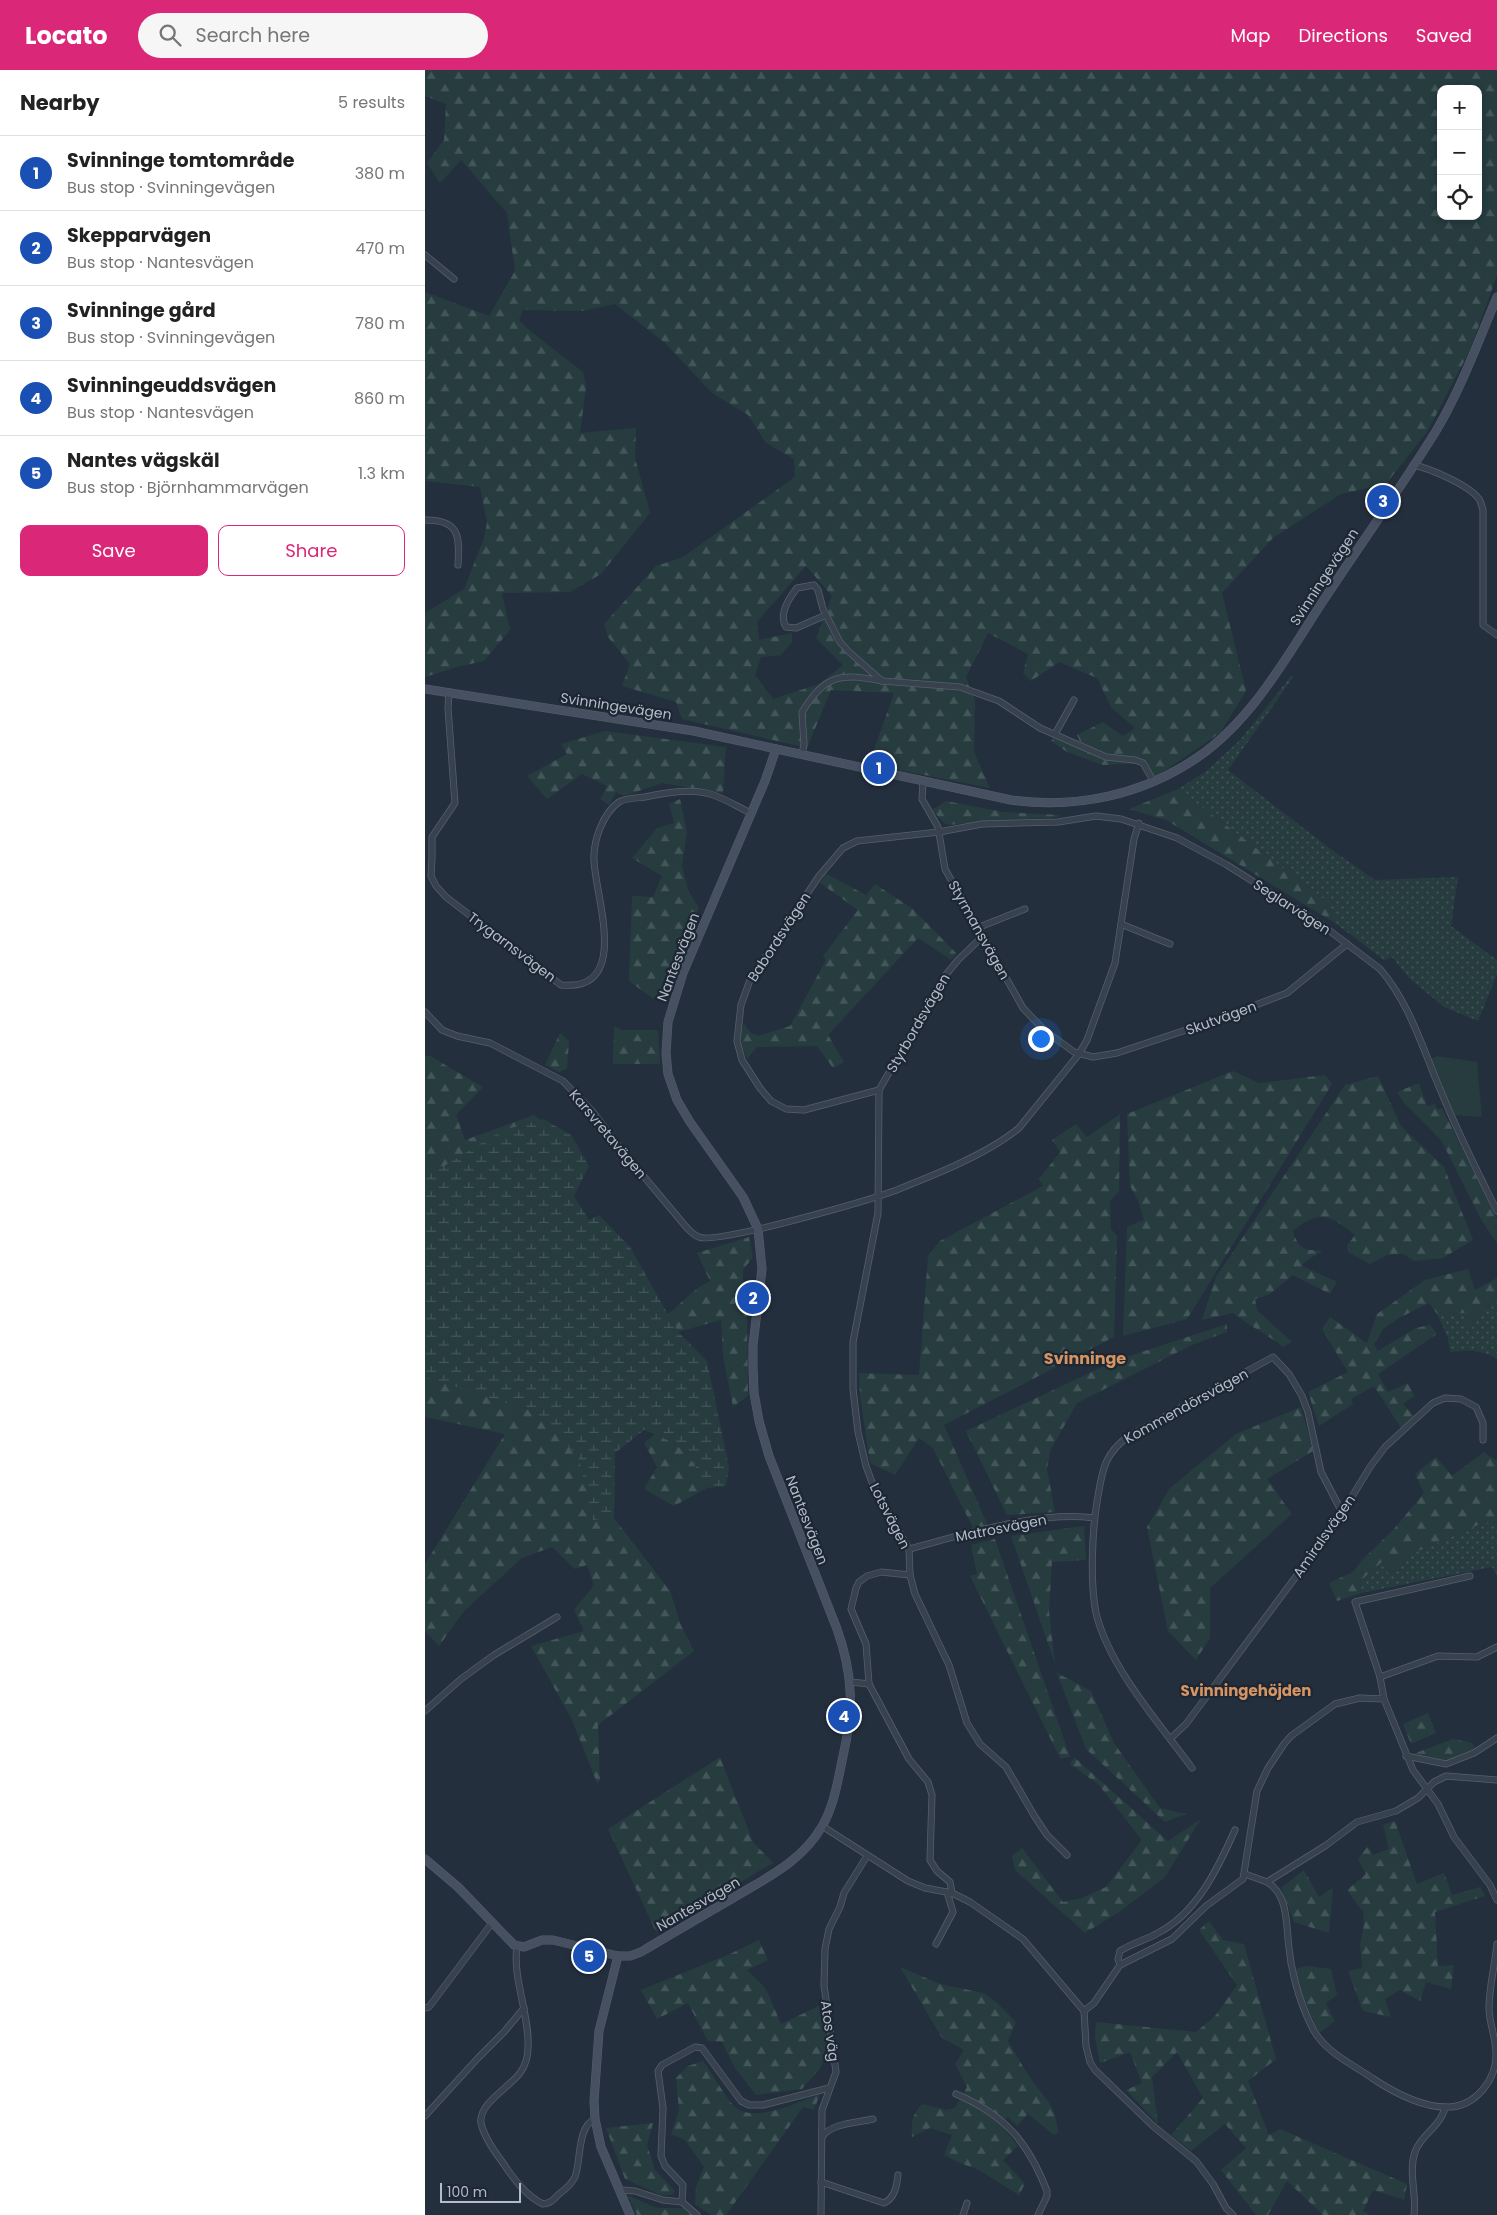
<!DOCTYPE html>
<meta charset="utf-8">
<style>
:root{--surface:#fff;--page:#f6f6f6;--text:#222;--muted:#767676;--line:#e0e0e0;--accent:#db2777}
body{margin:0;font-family:Poppins,sans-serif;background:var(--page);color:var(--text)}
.controls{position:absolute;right:15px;top:15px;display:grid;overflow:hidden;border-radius:10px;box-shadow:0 2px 8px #0003}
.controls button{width:45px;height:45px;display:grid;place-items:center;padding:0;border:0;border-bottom:1px solid var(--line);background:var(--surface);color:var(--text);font:25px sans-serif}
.scale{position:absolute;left:15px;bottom:12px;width:81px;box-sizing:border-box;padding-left:5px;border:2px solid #b4bcc9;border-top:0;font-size:14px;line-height:18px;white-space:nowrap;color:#b4bcc9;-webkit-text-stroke:4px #1d2633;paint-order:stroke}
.you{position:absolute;left:615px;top:968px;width:18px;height:18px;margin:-12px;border:4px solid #fff;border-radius:50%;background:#1a73e8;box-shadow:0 0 0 8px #1a73e833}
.badge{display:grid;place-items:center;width:32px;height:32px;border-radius:50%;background:var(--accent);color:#fff;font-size:16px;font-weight:700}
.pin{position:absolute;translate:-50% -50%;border:2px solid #fff;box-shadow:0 1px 5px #0006}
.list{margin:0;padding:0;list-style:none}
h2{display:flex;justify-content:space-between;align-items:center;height:65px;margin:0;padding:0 20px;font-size:21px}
h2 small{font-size:16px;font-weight:400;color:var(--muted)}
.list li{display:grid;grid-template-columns:32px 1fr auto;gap:15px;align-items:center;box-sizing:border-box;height:75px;padding:0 20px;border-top:1px solid var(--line)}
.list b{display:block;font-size:19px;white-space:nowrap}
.list p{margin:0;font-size:16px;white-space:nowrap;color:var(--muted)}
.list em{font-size:16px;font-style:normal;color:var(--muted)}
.actions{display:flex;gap:10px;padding:15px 20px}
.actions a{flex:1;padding:11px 0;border:1px solid var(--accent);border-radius:10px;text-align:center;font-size:18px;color:var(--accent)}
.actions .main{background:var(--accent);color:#fff}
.icon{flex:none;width:28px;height:28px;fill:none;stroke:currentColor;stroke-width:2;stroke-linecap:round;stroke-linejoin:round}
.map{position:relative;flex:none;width:1072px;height:2145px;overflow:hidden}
header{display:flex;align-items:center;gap:30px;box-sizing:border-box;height:70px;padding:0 25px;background:var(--accent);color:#fff}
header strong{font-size:24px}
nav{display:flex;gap:28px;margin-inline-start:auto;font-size:18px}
.search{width:350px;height:45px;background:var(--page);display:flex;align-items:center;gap:12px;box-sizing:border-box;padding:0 18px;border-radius:28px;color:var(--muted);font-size:19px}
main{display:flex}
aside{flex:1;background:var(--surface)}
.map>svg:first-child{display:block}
</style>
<header>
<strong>Locato</strong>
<div class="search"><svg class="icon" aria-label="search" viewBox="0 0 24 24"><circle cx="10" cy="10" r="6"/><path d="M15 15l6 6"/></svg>Search here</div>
<nav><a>Map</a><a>Directions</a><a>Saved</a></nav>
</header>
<main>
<aside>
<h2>Nearby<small>5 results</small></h2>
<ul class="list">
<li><span class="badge" style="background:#1a4fb4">1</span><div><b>Svinninge tomtområde</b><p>Bus stop · Svinningevägen</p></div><em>380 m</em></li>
<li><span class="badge" style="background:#1a4fb4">2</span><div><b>Skepparvägen</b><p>Bus stop · Nantesvägen</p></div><em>470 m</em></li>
<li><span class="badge" style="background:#1a4fb4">3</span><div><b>Svinninge gård</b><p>Bus stop · Svinningevägen</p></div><em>780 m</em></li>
<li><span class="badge" style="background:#1a4fb4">4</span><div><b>Svinningeuddsvägen</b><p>Bus stop · Nantesvägen</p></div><em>860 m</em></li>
<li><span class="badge" style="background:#1a4fb4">5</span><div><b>Nantes vägskäl</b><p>Bus stop · Björnhammarvägen</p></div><em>1.3 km</em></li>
</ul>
<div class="actions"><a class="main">Save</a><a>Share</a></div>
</aside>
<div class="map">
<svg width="1072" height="2145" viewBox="0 0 1072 2145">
<defs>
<pattern id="grass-dots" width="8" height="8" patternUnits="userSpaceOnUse" patternTransform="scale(1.25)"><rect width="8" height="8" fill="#263c3f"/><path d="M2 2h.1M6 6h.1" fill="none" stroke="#435659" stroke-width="1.8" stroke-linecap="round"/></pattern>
<pattern id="forest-firs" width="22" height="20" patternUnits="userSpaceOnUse" patternTransform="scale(1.25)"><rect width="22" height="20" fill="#263c3f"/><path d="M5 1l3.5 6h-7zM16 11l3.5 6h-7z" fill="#435659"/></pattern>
<pattern id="wetland-marsh" width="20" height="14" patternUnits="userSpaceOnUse" patternTransform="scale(1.25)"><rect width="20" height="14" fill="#263c3f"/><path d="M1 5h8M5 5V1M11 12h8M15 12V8" fill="none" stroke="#435659"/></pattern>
</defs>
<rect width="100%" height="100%" fill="#242f3e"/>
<!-- grass -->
<g fill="url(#grass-dots)">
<polygon points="867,605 867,609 803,700 907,780 950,810 1033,807 1026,856 1072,890 1072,905 1053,951 1019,937 984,908 967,887 959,890 910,853 904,833 753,719 780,702 816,669"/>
<path d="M1072 1230V1289C1056 1279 1043 1280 1025 1282L1023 1268 1012 1244 1044 1243 1040 1260 1047 1257 1055 1240Z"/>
<polygon points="1060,1452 1072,1454 1072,1506 1067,1497 936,1523 935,1511 958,1491 963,1503 974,1499 986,1484"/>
</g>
<!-- forest -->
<g fill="url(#forest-firs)" fill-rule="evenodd">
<path d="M0 0H1072V205L1045 280 1002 362 961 414 916 424 848 468 797 523 821 621 795 663 729 708 714 693 678 695 642 682 626 671 630 667 658 678 652 665 678 652 698 666 710 658 686 637 672 608 634 592 606 611 598 603 603 584 563 563 541 607 550 630 549 682 565 718 444 694 469 623 406 620 382 678 257 649 251 632 197 616 205 594 183 567 179 554 231 496 258 487 370 407 369 389 341 373 323 345 287 323 240 273 190 234 158 241 98 240 94 250 105 261 158 302 161 317 155 363 211 358 210 388 225 443 176 504 145 522 77 523 85 560 59 591 32 597 0 607V543L39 519 58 471 62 453 55 417 0 411V222L64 246 90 201 82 143 36 90 15 113 2 93 19 70 21 34 0 26ZM1016 19H1053V146H1016ZM381 496 407 526 391 568 418 595 394 614 348 629 330 605 336 587 356 585 367 572V563L334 570 332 552Z"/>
<polygon points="180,661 301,677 298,723 237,713 199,726 191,722 184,735 175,729 182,716 157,704 122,729 102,706 142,684 136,674"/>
<polygon points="753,719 904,833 910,853 741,750 704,739"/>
<polygon points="255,729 262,763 257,796 263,820 274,838 236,929 226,927 204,911 207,826 228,827 237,806 207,788 232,758 249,753 244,734"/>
<polygon points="521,731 578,742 635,745 634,747 552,752 524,755 519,753 507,740"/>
<path d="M400 803 441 825 450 814 488 839 531 883 526 890 493 868 403 965 419 992 408 998 392 976 332 977 322 989C317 978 312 964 319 954L326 963 333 966 365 956 401 890 398 886 433 840 395 813Z"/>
<polygon points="189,956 197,960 233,960 235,994 188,994"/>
<polygon points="135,963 144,971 142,999 134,1002 120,995"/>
<polygon points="0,986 5,986 58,1017 31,1045 40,1070 109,1045 147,1073 0,1113"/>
<polygon points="808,1001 834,1013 900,1005 907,1014 762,1249 698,1266 702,1157 719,1150 713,1130 705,1116 702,1044"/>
<path d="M953 1006 976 1056 1019 1097 1048 1170 1018 1188 989 1191 978 1184 962 1185 945 1194 923 1182 922 1176 930 1165C906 1145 894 1139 868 1161 873 1179 879 1180 897 1181 890 1187 881 1188 877 1196L912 1212 905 1224 868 1205 845 1224 830 1229 832 1240 867 1272 858 1277C842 1264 824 1256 808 1243L777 1250 791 1207 920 1015Z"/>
<polygon points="994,1013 1002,1036 1010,1034 1012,1040 1017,1038 1072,1149 1072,1173 1057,1151 1016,1070 979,1033 972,1022"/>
<polygon points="695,1044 694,1121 685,1131 686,1159 692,1166 689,1267 519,1355 563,1456 549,1460 508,1378 494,1368 470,1405 445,1393 435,1326 434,1303 494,1305 503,1186 515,1171 618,1116 614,1109 635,1082 627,1070 651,1054 662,1067"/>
<path d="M324 1167 328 1188 318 1199V1223L322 1242 323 1326 308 1337 298 1286 296 1250 253 1262 243 1244C257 1233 269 1218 285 1211L272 1183Z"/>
<polygon points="1043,1199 1050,1220 1072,1208 1072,1230 1055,1240 1047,1258 1039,1261 1044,1243 1012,1244 1004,1233 974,1248 958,1259 949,1274 953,1281 991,1258 1005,1255 1012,1264 953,1304 963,1322 983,1313 989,1326 978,1334 989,1346 976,1358 949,1316 926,1329 928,1334 894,1356 883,1322 923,1302 897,1259 905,1247 942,1273 952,1244 1000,1210"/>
<polygon points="802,1254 802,1262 767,1275 652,1333 625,1381 622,1399 630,1442 582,1445 541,1361 692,1290"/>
<polygon points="0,1282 83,1313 135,1366 190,1383 189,1448 245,1521 256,1555 269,1581 173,1655 175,1711 172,1713 147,1650 106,1576 159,1561 149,1540 169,1515 162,1495 150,1499 127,1477 97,1488 39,1541 14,1576 0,1561 0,1494 80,1364 0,1347"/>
<polygon points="876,1337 888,1381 842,1409 867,1444 785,1518 785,1568 771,1590 743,1561 722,1457 745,1418 811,1364"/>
<path d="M230 1364C263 1379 266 1386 282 1418L249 1436 219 1419 232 1397 219 1373Z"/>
<polygon points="1059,1382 1072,1391 1072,1454 1060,1452 986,1484 974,1499 963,1503 958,1491 935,1511 936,1523 912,1531 904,1513 928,1502 937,1490 969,1459 999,1423 990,1404 1011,1387 1027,1406"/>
<polygon points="659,1456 661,1490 627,1492 624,1541 630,1594 586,1466"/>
<polygon points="570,1469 645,1687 635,1688 545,1506 552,1504 546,1475"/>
<polygon points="632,1603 666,1621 689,1673 735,1738 761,1744 740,1752 661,1679"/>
<polygon points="1003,1643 1011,1663 986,1674 978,1654"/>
<polygon points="1028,1669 1047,1673 1051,1679 1021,1691 988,1684"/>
<polygon points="295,1687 328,1772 348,1793 231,1862 183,1759"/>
<polygon points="649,1687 743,1771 776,1749 740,1807 694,1842 660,1863 590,1800 587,1786 597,1778 638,1832 657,1828 681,1817 717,1770 673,1714 645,1694"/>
<polygon points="970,1751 992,1814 1019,1803 1027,1825 1055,1817 1060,1826 1010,1842 1013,1896 1029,1895 1026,1919 1001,1912 995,1931 975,1920 960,1929 966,1947 938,1941 923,1901 937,1898 935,1875 939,1855 938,1842 922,1820 941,1804 933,1789 943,1776 948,1785 964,1779 958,1755"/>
<polygon points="879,1800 894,1827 908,1818 904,1863 869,1852 856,1818"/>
<polygon points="784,1851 798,1870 819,1874 851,1989 823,2011 844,2065 855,2059 982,2114 979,2130 948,2120 938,2141 945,2145 898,2145 862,2111 843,2145 831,2145 796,2100 821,2078 800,2054 766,2081 746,2065 778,2028 752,1982 727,2007 733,2054 701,2020 717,2013 705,1982 675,1993 670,1968 671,1952 771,1962 790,1946 812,1915 774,1860"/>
<polygon points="334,1870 343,1890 322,1900 341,1919 356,1954 394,1936 402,1970 396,1997 377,2019 331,2025 310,1998 297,1972 283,1971 263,1933 232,1949 216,1920 307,1883"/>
<polygon points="882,1896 906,1899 912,1925 901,1933 910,1951 894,1963 876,1923 871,1899"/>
<path d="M475 1897 515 1914 558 1923 570 1931 591 1952 583 1971C592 1986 601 2003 612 2017 626 2035 630 2038 633 2062L629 2065 603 2044 592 2056 583 2047 575 2054 593 2076 578 2090 600 2114 594 2125 554 2100 535 2093 519 2085 527 2065 505 2058 487 2067C486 2052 487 2045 497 2034L521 2040 530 2038 542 2017 530 1994 539 1980 517 1968Z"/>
<path d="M278 1991C284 1999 305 2034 311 2038 331 2053 374 2032 395 2024L389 2040 378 2037 301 2145H286L270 2134 271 2117 279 2097 260 2070 246 2064 254 2040 251 2008 263 1996Z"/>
<polygon points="228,2053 222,2075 230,2100 250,2121 247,2125 236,2125 200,2109 181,2058"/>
<polygon points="202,2125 232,2138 258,2138 267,2145 212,2145"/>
</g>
<!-- wetland -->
<path fill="url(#wetland-marsh)" d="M119 1049 147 1066 164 1096 149 1126 164 1150 174 1145 205 1177 253 1262 282 1291 304 1397 301 1416 282 1418C262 1379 259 1376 219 1360L190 1383 189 1448 168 1450 153 1386 112 1343 0 1307V1100L19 1096 78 1060Z"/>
<!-- green -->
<polygon fill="#263c3f" points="1012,986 1052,992 1057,1047 1029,1045 1006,989"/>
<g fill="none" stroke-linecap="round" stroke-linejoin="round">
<defs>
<g id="street">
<polyline points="0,185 29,209"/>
<path d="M988 395C1004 398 1044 415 1054 429 1056 432 1057 437 1058 440V555L1072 565"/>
<path d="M0 450C34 450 35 465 33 495"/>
<polyline points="457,611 535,617 574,631 615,658 681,687 710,690 718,693 729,712"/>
<path d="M24 623 23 638 30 733 7 767V788L6 806 11 816 21 827 136 915C207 922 170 827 169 790 168 771 178 743 194 732 200 728 213 728 220 727 240 723 265 718 285 724 299 728 313 737 326 743"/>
<polyline points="630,664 649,630"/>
<path d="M377 685 379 674 377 642C401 604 415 603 457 611L423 581 415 572 398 539 393 520 389 515 372 518C364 528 353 544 361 557L371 558 401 545"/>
<polyline points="498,712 497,729 513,757 520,799 598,938 619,960 649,982 668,987 692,983 797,948 862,923 922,874"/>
<polyline points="696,854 745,874"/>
<polyline points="552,858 600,839"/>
<polyline points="557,867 533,890 519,907 454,1020 453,1143 428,1272 428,1319 433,1362 441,1396 448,1415 484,1479 485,1505 490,1524 524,1595 542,1653 555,1674 581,1697 610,1747 622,1765 642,1785"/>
<path d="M0 942 17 960 32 966 65 973 138 1011 168 1042 200 1084 262 1158C265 1161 270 1166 274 1167 291 1175 444 1130 469 1121 507 1106 563 1084 594 1058L654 984 662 970 690 893 709 769 714 753"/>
<path d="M454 1020 379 1040 361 1039 346 1031 335 1018 317 990 312 971 316 935 325 910 394 806 418 778 432 771 514 762 557 754 633 752 671 746 696 749 752 768 802 795 897 855 955 899C984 932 998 979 1015 1019 1032 1061 1052 1101 1072 1141"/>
<path d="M484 1479C537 1465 616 1440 669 1448"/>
<polyline points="485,1505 456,1502 442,1506 434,1512 431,1518 426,1539 441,1574 444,1614 484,1689 503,1712 507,1725 505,1790 512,1801 525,1812 527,1823"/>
<polyline points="955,1607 1013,1586 1052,1587 1072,1577"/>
<polyline points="426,1612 444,1614"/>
<polyline points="959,1629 955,1607 930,1532 1045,1506"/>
<polyline points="0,1641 36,1609 69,1585 132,1547"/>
<polyline points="746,1668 761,1654 911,1453 945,1397 960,1377 1008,1333 1020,1328 1036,1329 1051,1337 1058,1353 1058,1370"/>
<polyline points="981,1686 1021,1694 1049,1683 1072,1668"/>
<path d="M767 1698C734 1653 684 1597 671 1543 665 1513 667 1462 672 1432 677 1403 678 1384 704 1366L848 1287 864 1304 877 1326 883 1342 896 1402 917 1442"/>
<polyline points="397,1756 483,1811 500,1818 527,1823 545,1832 598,1869 659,1941 661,1976 665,1992 670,2000 728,2056 771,2091 788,2114 801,2138 808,2145"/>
<polyline points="820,1804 842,1812 900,1776 932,1752 971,1741 993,1728 1009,1712 1021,1706 1072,1710"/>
<path d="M842 1812C864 1825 861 1856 864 1878 865 1889 867 1900 870 1911 874 1927 881 1946 889 1961 902 1983 927 1994 947 2008 968 2022 998 2038 1024 2037 1051 2036 1072 2009 1071 1983 1071 1968 1064 1953 1064 1938 1064 1917 1070 1895 1072 1874"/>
<polyline points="511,1874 528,1842 522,1822"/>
<path d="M92 1876C87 1907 105 1946 103 1978 103 1987 100 1996 95 2003 85 2017 53 2034 56 2053 59 2067 70 2082 78 2093 88 2108 101 2126 118 2134 126 2133 128 2130 134 2124 141 2119 146 2115 150 2107 156 2092 152 2056 170 2049"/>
<path d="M695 1895 693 1889 695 1881C707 1873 721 1870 733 1863 772 1843 793 1798 810 1760"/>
<polyline points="0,1938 4,1937 67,1853"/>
<polyline points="659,1941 669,1933 695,1895 747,1869 781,1836 818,1809 832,1721 843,1698 859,1674 866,1666 910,1634 935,1628 959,1629 988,1700 1013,1734 1029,1767 1065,1815 1072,1830"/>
<path d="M531 2024C580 2045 603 2072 622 2121V2126L613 2145"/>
<polyline points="0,2046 53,1988 79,1962 99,1938"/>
<path d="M397 2067C406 2053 432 2053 448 2049"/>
<path d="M396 2112 459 2133C470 2128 472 2115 473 2105"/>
<polyline points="196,2120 210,2121 238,2130 257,2132 272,2145"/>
<polyline points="257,2132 258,2115 240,2096 236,2086 238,2038 233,2001 237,1995 270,1977 277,1978 316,2031 324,2035 338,2035 404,2018"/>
<polyline points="396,2145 397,2040 411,2002 399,1915 400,1879 404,1859 415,1837 419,1823 442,1786"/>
<polyline points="538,2145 542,2133"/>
<path d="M989 2145C992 2125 983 2102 990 2082 996 2064 1016 2057 1020 2037"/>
</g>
<g id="secondary">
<path d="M0 619 269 661 586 730C652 739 718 725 773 687 828 649 862 586 898 531 935 475 975 419 1011 361 1036 319 1053 272 1072 227"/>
<path d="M0 1789 33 1817 89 1875 99 1877 117 1870H128L193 1886H205L216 1882C246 1864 277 1846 308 1828 341 1808 376 1792 396 1758 409 1737 413 1710 418 1686 429 1639 428 1604 412 1559L344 1386 334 1351 329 1323 328 1298V1275L337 1199 333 1159 318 1127 265 1052 252 1030 243 1004 241 983 243 952 258 903 340 711 351 679"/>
<polyline points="193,1886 174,1961 169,2031 170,2049 176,2077 205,2145"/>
</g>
</defs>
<!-- street casing -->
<use href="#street" stroke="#565f6c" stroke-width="7"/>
<!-- secondary casing -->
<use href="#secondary" stroke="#565f6c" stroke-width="9"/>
<!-- street -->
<use href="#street" stroke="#38414e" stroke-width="5.5"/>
<!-- secondary -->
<use href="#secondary" stroke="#465061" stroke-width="8"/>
</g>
<g text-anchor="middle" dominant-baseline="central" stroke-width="4.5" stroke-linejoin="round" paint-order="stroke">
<!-- street labels -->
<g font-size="14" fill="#b4bcc9" stroke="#1d2633">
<text transform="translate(899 507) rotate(-57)">Svinningevägen</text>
<text transform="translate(191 636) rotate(9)">Svinningevägen</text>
<text transform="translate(867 837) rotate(33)">Seglarvägen</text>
<text transform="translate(554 860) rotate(61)">Styrmansvägen</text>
<text transform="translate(354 867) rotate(-57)">Babordsvägen</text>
<text transform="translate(87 877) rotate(37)">Trygarnsvägen</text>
<text transform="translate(253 887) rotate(-69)">Nantesvägen</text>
<text transform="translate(796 948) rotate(-20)">Skutvägen</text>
<text transform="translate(493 953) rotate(-60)">Styrbordsvägen</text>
<text transform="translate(183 1064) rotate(50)">Karsvretavägen</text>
<text transform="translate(761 1336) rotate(-29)">Kommendörsvägen</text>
<text transform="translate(465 1446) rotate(63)">Lotsvägen</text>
<text transform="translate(382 1450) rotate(69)">Nantesvägen</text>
<text transform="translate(576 1458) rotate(-11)">Matrosvägen</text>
<text transform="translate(899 1466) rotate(-55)">Amiralsvägen</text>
<text transform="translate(273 1834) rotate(-30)">Nantesvägen</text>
<text transform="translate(405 1961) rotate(82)">Atos väg</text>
</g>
<!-- neighbourhood labels -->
<g font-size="15" font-weight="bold" fill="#d59563" stroke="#1d2633">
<text x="821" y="1620">Svinningehöjden</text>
</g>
<!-- quarter labels -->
<g font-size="16" font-weight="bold" fill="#d59563" stroke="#1d2633">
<text x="660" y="1288">Svinninge</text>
</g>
</g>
</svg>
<div class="controls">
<button>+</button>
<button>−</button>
<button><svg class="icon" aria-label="locate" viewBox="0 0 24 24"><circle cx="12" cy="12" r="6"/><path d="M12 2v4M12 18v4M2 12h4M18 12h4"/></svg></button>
</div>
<div class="scale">100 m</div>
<div class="you"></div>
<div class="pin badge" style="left:454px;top:698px;background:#1a4fb4">1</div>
<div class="pin badge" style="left:328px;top:1228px;background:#1a4fb4">2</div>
<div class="pin badge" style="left:958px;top:431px;background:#1a4fb4">3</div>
<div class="pin badge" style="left:419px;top:1646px;background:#1a4fb4">4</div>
<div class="pin badge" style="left:164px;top:1886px;background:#1a4fb4">5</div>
</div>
</main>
